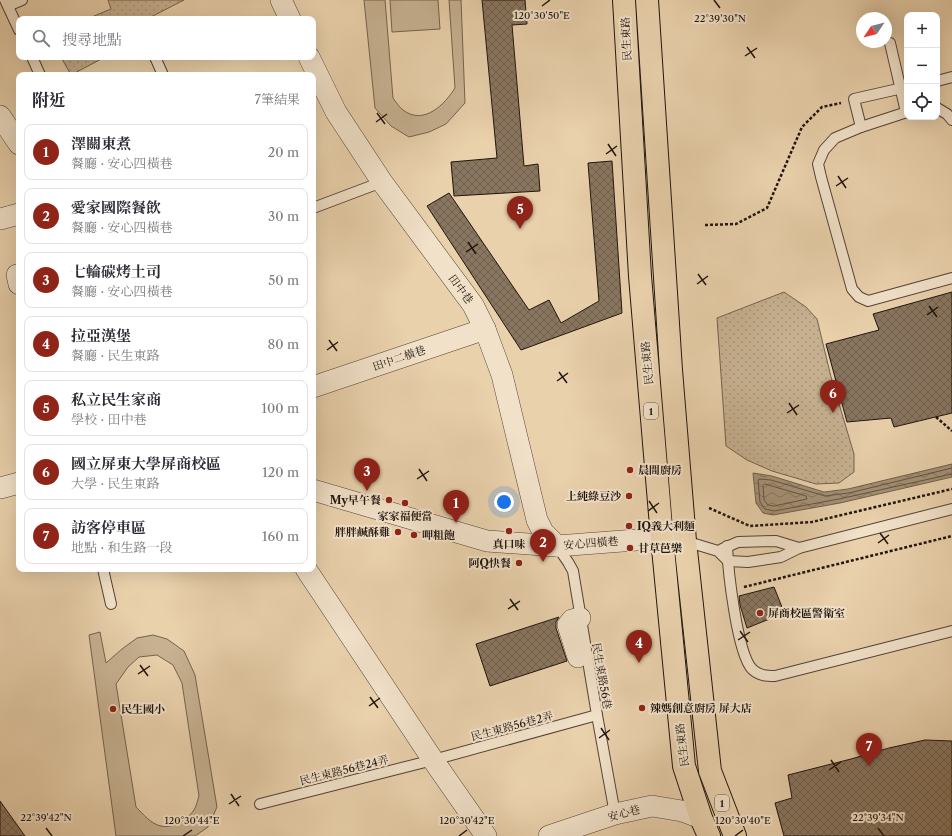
<!DOCTYPE html>
<html lang="zh-TW">
<meta charset="utf-8">
<style>
:root{--surface:#fff;--page:#f7f7f7;--text:#2b2b33;--muted:#7c7c81;--line:#e1e1e2;--accent:#8f2418}
body{margin:0;font-family:"Libre Caslon Text","Noto Serif TC",serif;background:var(--page);color:var(--text)}
.controls{position:absolute;right:12px;top:12px;display:grid;overflow:hidden;border-radius:8px;box-shadow:0 4px 16px #0002}
.controls button{width:36px;height:36px;display:grid;place-items:center;padding:0;border:0;border-bottom:1px solid var(--line);background:var(--surface);color:var(--text);font:20px sans-serif}
.compass{position:absolute;left:856px;top:12px;width:36px;height:36px;border-radius:50%;background:var(--surface);box-shadow:0 4px 16px #0002;rotate:235deg}
.you{position:absolute;left:504px;top:502px;width:14px;height:14px;margin:-10px;border:3px solid #fff;border-radius:50%;background:#1a73e8;box-shadow:0 0 0 6px #1a73e833}
.badge{display:grid;place-items:center;width:26px;height:26px;border-radius:50%;background:var(--accent);color:#fff;font-size:13px;font-weight:700}
.pin{position:absolute;translate:-50% -33px;filter:drop-shadow(0 1px 2px #0008)}
.pin::after{content:'';position:absolute;top:21px;width:14px;height:12px;background:inherit;clip-path:polygon(0 0,100% 0,50% 100%)}
.list{margin:0;padding:0;list-style:none}
h2{display:flex;justify-content:space-between;align-items:center;height:52px;margin:0;padding:0 16px;font-size:17px}
h2 small{font-size:13px;font-weight:400;color:var(--muted)}
.list li{display:grid;grid-template-columns:26px 1fr auto;gap:12px;align-items:center;box-sizing:border-box;height:56px;margin:0 8px 8px;padding:0 8px;border:1px solid var(--line);border-radius:8px}
.list b{display:block;font-size:15px;white-space:nowrap}
.list p{margin:0;font-size:13px;white-space:nowrap;color:var(--muted)}
.list em{font-size:13px;font-style:normal;color:var(--muted)}
.icon{flex:none;width:22px;height:22px;fill:none;stroke:currentColor;stroke-width:2;stroke-linecap:round;stroke-linejoin:round}
.map{position:relative;flex:none;width:952px;height:836px;overflow:hidden}
.search{position:absolute;background:var(--surface);box-shadow:0 4px 16px #0002;left:16px;top:16px;width:300px;height:44px;display:flex;align-items:center;gap:10px;box-sizing:border-box;padding:0 14px;border-radius:8px;color:var(--muted);font-size:15px}
.panel{position:absolute;background:var(--surface);box-shadow:0 4px 16px #0002;left:16px;top:72px;width:300px;height:500px;border-radius:8px}
.map>svg:first-child{display:block}
</style>
<div class="map">
<svg width="952" height="836" viewBox="0 0 952 836">
<defs>
<pattern id="grass-dots" width="8" height="8" patternUnits="userSpaceOnUse"><rect width="8" height="8" fill="#c7b191"/><path d="M2 2h.1M6 6h.1" fill="none" stroke="#ab977c" stroke-width="1.8" stroke-linecap="round"/></pattern>
<pattern id="water-waves" width="16" height="10" patternUnits="userSpaceOnUse"><rect width="16" height="10" fill="#a59176"/><path d="M0 5q4-4 8 0t8 0" fill="none" stroke="#86755f"/></pattern>
<pattern id="building-cross-hatch" width="8" height="8" patternUnits="userSpaceOnUse"><rect width="8" height="8" fill="#897660"/><path d="M0 0l8 8M0 8l8-8" fill="none" stroke="#70604e"/></pattern>
</defs>
<rect width="100%" height="100%" fill="#e9d1ac"/>
<filter id="stains"><feTurbulence type="fractalNoise" baseFrequency=".005" numOctaves="4"/><feColorMatrix values="0 0 0 0 .2 0 0 0 0 .09 0 0 0 0 .02 0 0 0 .5 -.17"/></filter>
<radialGradient id="worn" r=".72"><stop offset=".6" stop-color="#630" stop-opacity="0"/><stop offset="1" stop-color="#630" stop-opacity=".3"/></radialGradient>
<!-- grass -->
<g fill="url(#grass-dots)" stroke="#746250">
<polygon points="108,0 184,0 147,19 87,19 111,9"/>
<polygon points="61,57 105,57 71,75"/>
<polygon points="784,292 806,307 817,319 831,377 854,454 854,472 839,483 816,484 772,471 747,460 726,446 717,318"/>
</g>
<!-- garden -->
<g fill="#c7b191" stroke="#746250" fill-rule="evenodd">
<path d="M364 0H385L393 98C396 102 399 107 403 110 424 126 445 104 455 88L449 0H461L465 103 446 124 429 132 409 137 391 126 375 108Z"/>
<polygon points="390,0 438,0 440,29 392,32"/>
<path d="M100 632 106 663 122 649 137 638 153 635 167 639 184 651 195 675 217 807 208 827 195 836H116L89 635ZM157 655 173 665 182 683 199 796C198 799 197 804 195 808 190 818 173 829 161 826 151 824 143 814 136 807L116 684 128 667 139 657Z"/>
</g>
<!-- water -->
<polygon fill="url(#water-waves)" stroke="#705f4c" points="952,464 952,477 840,503 773,515 763,513 756,503 753,473 772,476 824,492 848,489"/>
<g fill="none" stroke-linecap="round" stroke-linejoin="round">
<!-- shore -->
<g stroke="#625242" stroke-width="1">
<polyline points="952,468 849,493 825,496 771,480 759,479 758,480 760,502 765,509 774,511 839,499 952,474"/>
<polygon points="765,484 806,496 807,499 774,506 768,505 764,500 763,486"/>
</g>
</g>
<!-- building -->
<g fill="url(#building-cross-hatch)" stroke="#20140e">
<polygon points="482,0 525,0 527,24 512,25 524,166 538,164 540,191 454,196 451,162 497,158"/>
<polygon points="612,161 622,313 521,350 427,206 449,193 529,310 549,300 561,323 599,301 588,163"/>
<polygon points="952,292 952,413 894,427 891,418 847,422 826,344 879,330 873,314"/>
<polygon points="774,587 782,607 772,618 747,628 740,605 739,596"/>
<polygon points="559,617 556,622 556,628 567,661 490,686 476,644"/>
<polygon points="925,740 952,741 952,836 784,836 775,803 792,798 788,775 851,759 889,748"/>
<polygon points="0,801 25,836 0,836"/>
</g>
<g fill="none" stroke-linecap="round" stroke-linejoin="round">
<defs>
<g id="lane">
<polyline points="5,0 19,30"/>
<polyline points="8,6 22,0"/>
<polyline points="890,43 906,112"/>
<polyline points="32,57 40,75"/>
<polyline points="155,57 163,75"/>
<polyline points="937,81 952,77"/>
<polyline points="937,108 947,114 952,120"/>
<polyline points="907,112 861,127 835,138 824,150 818,164 821,177 852,289 859,297 868,301 952,278"/>
<polyline points="861,127 854,99 907,87"/>
<polyline points="313,208 382,182"/>
<polyline points="685,541 718,551 728,561 748,562 781,557 799,548 952,509"/>
<polyline points="557,546 568,562 573,571 597,715 615,814"/>
<path d="M727 546C728 570 737 653 752 669 759 676 767 676 775 676L952 631"/>
<polyline points="722,549 738,542 776,541 799,548"/>
<polyline points="103,569 111,604"/>
<polyline points="260,804 433,760 597,715"/>
</g>
<g id="street">
<polyline points="281,0 290,19"/>
<polyline points="309,57 336,112 382,182 473,305 485,329 502,375 537,520 543,532 557,546"/>
<polyline points="0,116 19,144"/>
<polyline points="0,219 19,214"/>
<polyline points="17,275 19,284"/>
<polyline points="313,387 485,329"/>
<polyline points="0,488 19,483"/>
<polyline points="313,490 487,541 557,546 662,538 678,541"/>
<polyline points="306,569 433,760 486,836"/>
<polyline points="578,657 568,625 572,620 580,618"/>
<polyline points="549,836 615,814 652,806 682,811 701,818"/>
</g>
<g id="primary">
<polyline points="624,0 640,276 662,538 684,766 701,818 709,836"/>
<polyline points="647,0 671,370 685,541 710,771 735,836"/>
</g>
</defs>
<!-- lane casing -->
<use href="#lane" stroke="#524336" stroke-width="12"/>
<!-- street casing -->
<use href="#street" stroke="#524336" stroke-width="22"/>
<!-- primary casing -->
<use href="#primary" stroke="#20140e" stroke-width="24"/>
<!-- path -->
<g stroke="#20140e" stroke-width="2.5" stroke-dasharray="3 2" stroke-linecap="butt">
<polyline points="705,225 736,224 767,208 802,127 822,107 841,103"/>
<polyline points="936,417 952,431"/>
<polyline points="709,508 750,526 812,522 952,489"/>
<polyline points="744,587 952,536"/>
</g>
<!-- lane -->
<use href="#lane" stroke="#f1e1c9" stroke-width="10"/>
<!-- street -->
<use href="#street" stroke="#f1e1c9" stroke-width="21"/>
<!-- primary -->
<use href="#primary" stroke="#e9d1ac" stroke-width="22"/>
</g>
<!-- ticks -->
<path fill="none" stroke="#20140e" stroke-width="1.5" d="M714 0 720 8M542 6 550 0M747 47 755 58M745 56 757 48M377 113 385 124M376 122 387 114M608 144 616 156M606 154 617 146M838 176 846 188M836 186 848 178M468 242 476 254M466 252 478 244M698 274 706 285M697 284 708 276M929 306 937 317M927 315 938 307M329 340 337 351M327 350 338 342M559 372 567 383M557 381 568 373M789 403 797 415M787 413 799 405M419 469 427 481M417 479 429 471M649 501 657 513M648 511 659 503M880 533 888 544M878 543 889 535M510 599 518 610M508 609 520 601M740 631 748 642M738 640 750 632M140 665 148 676M138 674 150 666M370 697 378 708M369 706 380 698M601 728 609 740M599 738 610 730M831 760 839 772M829 770 841 762M231 794 239 806M229 804 241 796M46 828 52 836M878 828 884 836M183 836 192 830M459 836 467 830M735 836 743 830"/>
<!-- markers -->
<g fill="#8f2418" stroke="#f1e1c9" stroke-width="1.5">
<circle cx="630" cy="470" r="4"/>
<circle cx="629" cy="496" r="4"/>
<circle cx="389" cy="500" r="4"/>
<circle cx="405" cy="503" r="4"/>
<circle cx="629" cy="526" r="4"/>
<circle cx="509" cy="531" r="4"/>
<circle cx="398" cy="532" r="4"/>
<circle cx="414" cy="535" r="4"/>
<circle cx="630" cy="548" r="4"/>
<circle cx="519" cy="563" r="4"/>
<circle cx="760" cy="613" r="4"/>
<circle cx="642" cy="708" r="4"/>
<circle cx="113" cy="709" r="4"/>
</g>
<g text-anchor="middle" dominant-baseline="central" stroke-width="4" stroke-linejoin="round" paint-order="stroke">
<!-- shield labels -->
<g fill="#f1e1c9" stroke="#5f5246" stroke-width="1">
<rect x="644" y="403" width="14" height="16" rx="3"/>
<rect x="715" y="795" width="14" height="16" rx="3"/>
</g>
<g font-size="10" font-weight="bold" fill="#20140e">
<text x="651" y="411">1</text>
<text x="722" y="803">1</text>
</g>
<!-- street labels -->
<g font-size="11" fill="#20140e" stroke="#f1e1c9">
<text transform="translate(626 39) rotate(-93)">民生東路</text>
<text transform="translate(461 289) rotate(54)">田中巷</text>
<text transform="translate(399 358) rotate(-19)">田中二橫巷</text>
<text transform="translate(647 363) rotate(-95)">民生東路</text>
<text transform="translate(591 543) rotate(-4)">安心四橫巷</text>
<text transform="translate(602 676) rotate(80)">民生東路56巷</text>
<text transform="translate(512 726) rotate(-15)">民生東路56巷2弄</text>
<text transform="translate(682 745) rotate(-97)">民生東路</text>
<text transform="translate(344 770) rotate(-14)">民生東路56巷24弄</text>
<text transform="translate(624 813) rotate(-15)">安心巷</text>
</g>
<!-- poi labels -->
<g font-size="11" font-weight="bold" fill="#20140e" stroke="#f1e1c9" text-anchor="start">
<text x="638" y="470">晨間廚房</text>
<text x="621" y="496" text-anchor="end">上純綠豆沙</text>
<text x="381" y="500" text-anchor="end">My早午餐</text>
<text x="405" y="516" text-anchor="middle">家家福便當</text>
<text x="637" y="526">IQ義大利麵</text>
<text x="390" y="532" text-anchor="end">胖胖鹹酥雞</text>
<text x="422" y="535">呷粗飽</text>
<text x="509" y="544" text-anchor="middle">真口味</text>
<text x="638" y="548">甘草芭樂</text>
<text x="511" y="563" text-anchor="end">阿Q快餐</text>
<text x="768" y="613">屏商校區警衛室</text>
<text x="650" y="708">辣媽創意廚房 屏大店</text>
<text x="121" y="709">民生國小</text>
</g>
</g>
<g font-size="10" text-anchor="middle" fill="#20140e" stroke="#f1e1c9" stroke-width="4" stroke-linejoin="round" paint-order="stroke">
<text x="542" y="19">120°30'50"E</text>
<text x="720" y="22">22°39'30"N</text>
<text x="46" y="821">22°39'42"N</text>
<text x="878" y="821">22°39'34"N</text>
<text x="192" y="824">120°30'44"E</text>
<text x="467" y="824">120°30'42"E</text>
<text x="743" y="824">120°30'40"E</text>
</g>
<rect width="100%" height="100%" filter="url(#stains)"/>
<rect width="100%" height="100%" fill="url(#worn)"/>
</svg>
<div class="controls">
<button>+</button>
<button>−</button>
<button><svg class="icon" aria-label="locate" viewBox="0 0 24 24"><circle cx="12" cy="12" r="6"/><path d="M12 2v4M12 18v4M2 12h4M18 12h4"/></svg></button>
</div>
<svg class="compass" viewBox="-18 -18 36 36"><path d="M0-13l5 13h-10z" fill="#e53935"/><path d="M0 13l5-13h-10z" fill="#7c7c81"/></svg>
<div class="you"></div>
<div class="pin badge" style="left:456px;top:523px">1</div>
<div class="pin badge" style="left:543px;top:562px">2</div>
<div class="pin badge" style="left:367px;top:491px">3</div>
<div class="pin badge" style="left:639px;top:663px">4</div>
<div class="pin badge" style="left:520px;top:229px">5</div>
<div class="pin badge" style="left:833px;top:413px">6</div>
<div class="pin badge" style="left:869px;top:766px">7</div>
<div class="search"><svg class="icon" aria-label="search" viewBox="0 0 24 24"><circle cx="10" cy="10" r="6"/><path d="M15 15l6 6"/></svg>搜尋地點</div>
<section class="panel">
<h2>附近<small>7筆結果</small></h2>
<ul class="list">
<li><span class="badge">1</span><div><b>澤關東煮</b><p>餐廳 · 安心四橫巷</p></div><em>20 m</em></li>
<li><span class="badge">2</span><div><b>愛家國際餐飲</b><p>餐廳 · 安心四橫巷</p></div><em>30 m</em></li>
<li><span class="badge">3</span><div><b>七輪碳烤土司</b><p>餐廳 · 安心四橫巷</p></div><em>50 m</em></li>
<li><span class="badge">4</span><div><b>拉亞漢堡</b><p>餐廳 · 民生東路</p></div><em>80 m</em></li>
<li><span class="badge">5</span><div><b>私立民生家商</b><p>學校 · 田中巷</p></div><em>100 m</em></li>
<li><span class="badge">6</span><div><b>國立屏東大學屏商校區</b><p>大學 · 民生東路</p></div><em>120 m</em></li>
<li><span class="badge">7</span><div><b>訪客停車區</b><p>地點 · 和生路一段</p></div><em>160 m</em></li>
</ul>
</section>
</div>
